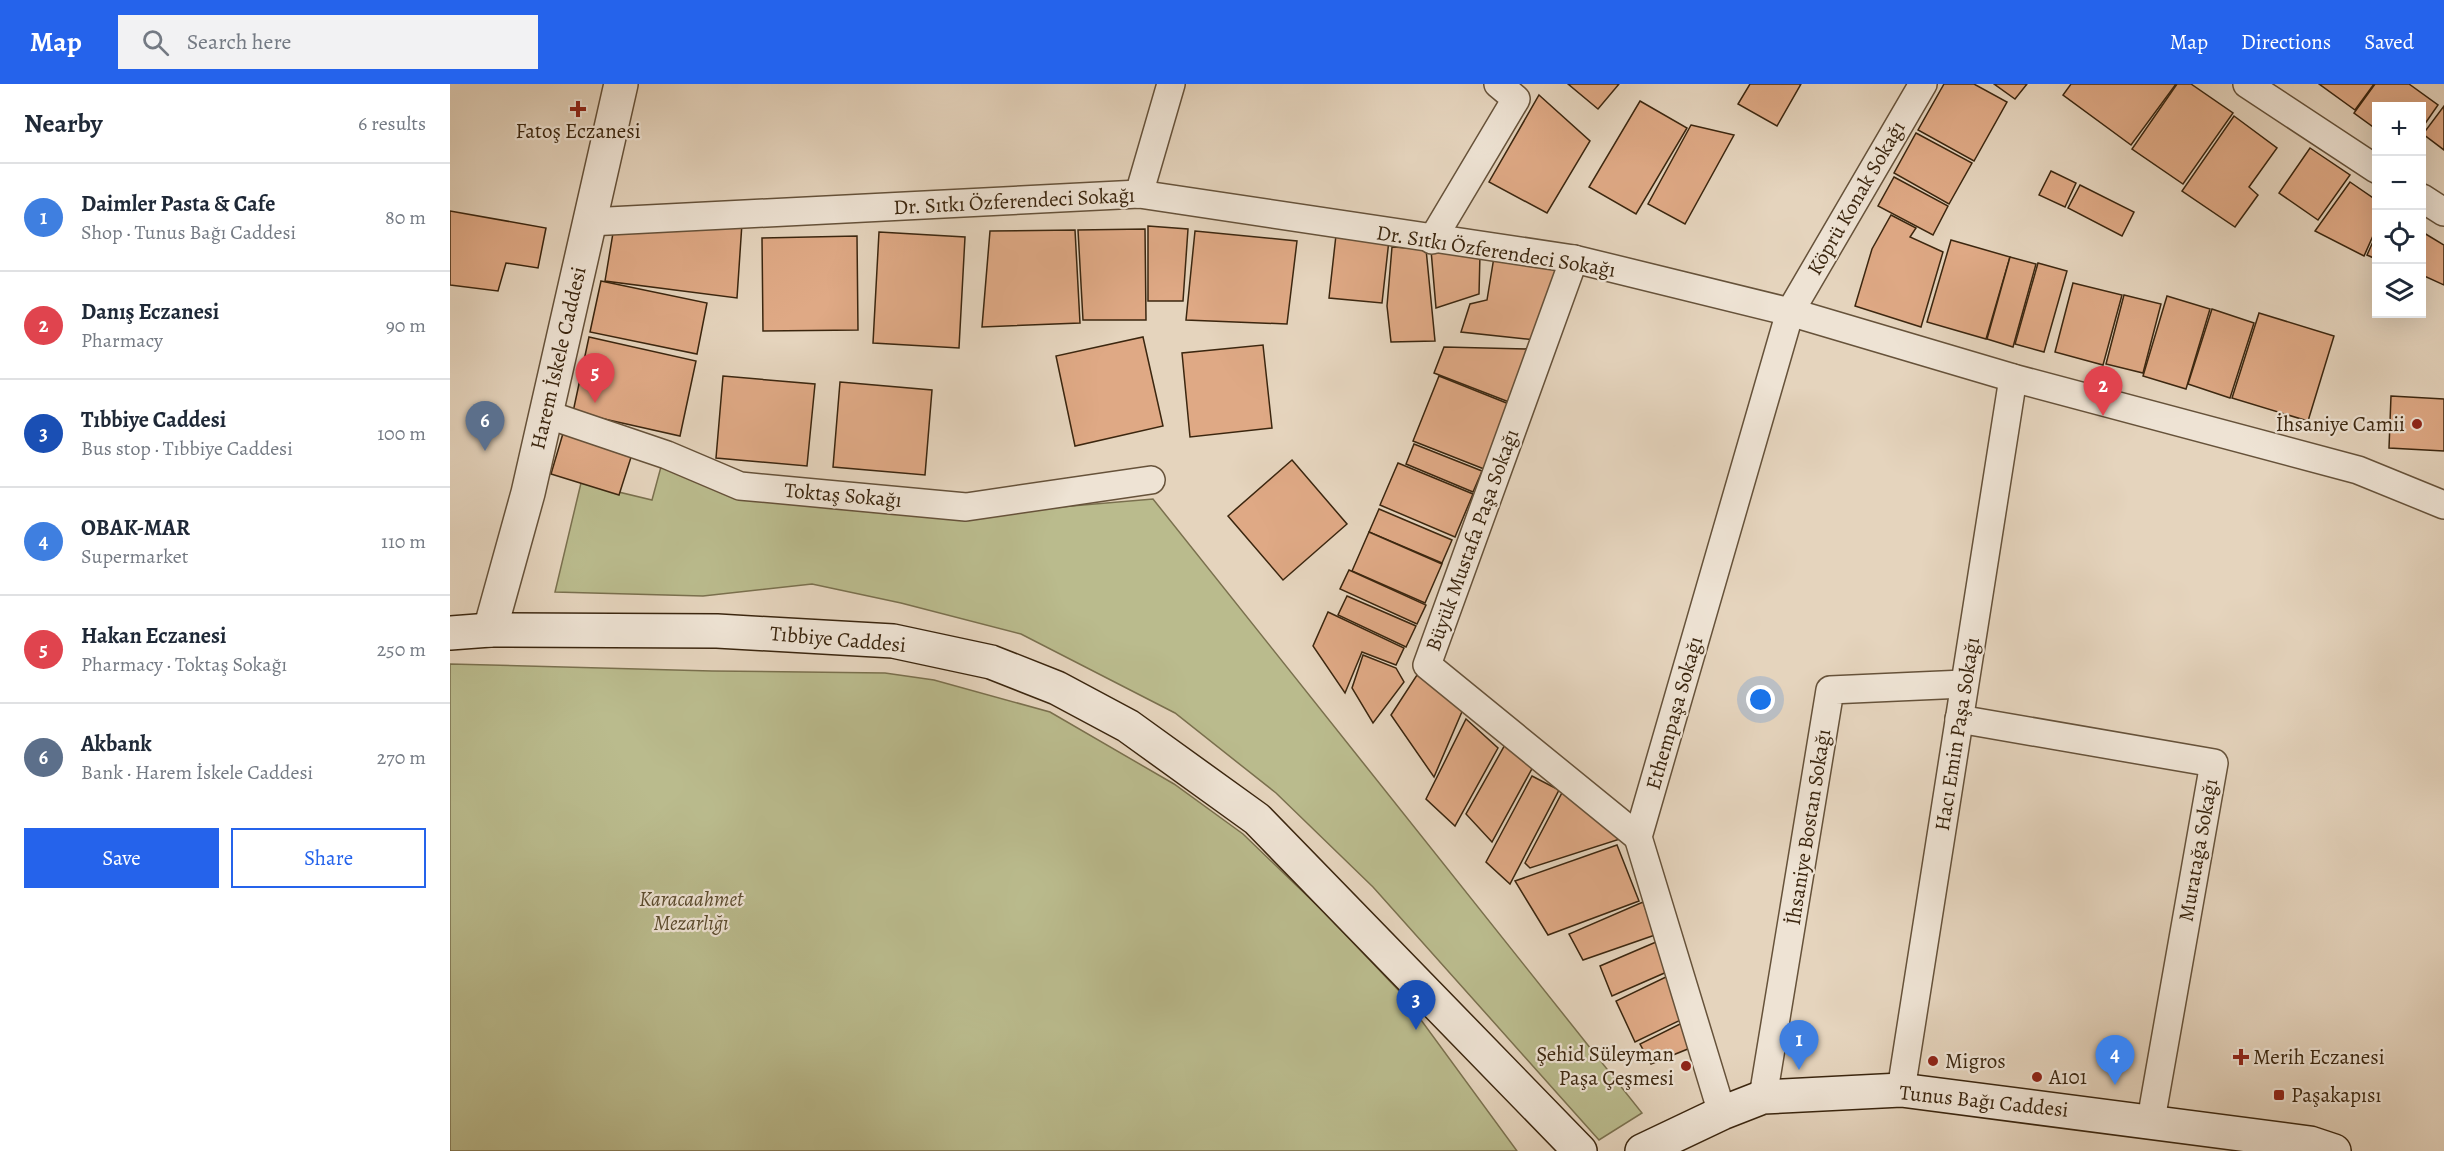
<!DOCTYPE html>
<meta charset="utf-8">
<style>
:root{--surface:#fff;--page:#f2f2f3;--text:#1f2937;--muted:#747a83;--line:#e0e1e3;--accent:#2563eb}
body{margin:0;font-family:Alegreya,serif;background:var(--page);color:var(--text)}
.controls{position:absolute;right:18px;top:18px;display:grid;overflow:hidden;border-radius:0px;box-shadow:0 6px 24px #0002}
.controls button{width:54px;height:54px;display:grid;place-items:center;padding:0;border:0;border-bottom:2px solid var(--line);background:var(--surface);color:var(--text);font:30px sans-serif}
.you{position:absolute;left:1311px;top:616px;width:21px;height:21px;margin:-15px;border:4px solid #fff;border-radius:50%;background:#1a73e8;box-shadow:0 0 0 9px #1a73e833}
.badge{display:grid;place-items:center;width:39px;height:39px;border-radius:50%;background:var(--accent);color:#fff;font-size:20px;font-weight:700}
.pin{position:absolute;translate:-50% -50px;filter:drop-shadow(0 2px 3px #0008)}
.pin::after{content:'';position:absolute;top:32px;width:21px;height:18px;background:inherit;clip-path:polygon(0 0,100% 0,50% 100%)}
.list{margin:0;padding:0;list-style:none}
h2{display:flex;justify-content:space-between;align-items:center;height:78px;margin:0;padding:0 24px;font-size:26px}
h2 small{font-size:20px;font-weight:400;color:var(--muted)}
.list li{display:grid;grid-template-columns:39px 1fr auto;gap:18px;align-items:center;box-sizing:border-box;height:108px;padding:0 24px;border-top:2px solid var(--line)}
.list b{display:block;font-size:22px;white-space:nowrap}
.list p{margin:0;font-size:20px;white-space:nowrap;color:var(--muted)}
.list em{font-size:20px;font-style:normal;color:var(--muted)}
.actions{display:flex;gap:12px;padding:18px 24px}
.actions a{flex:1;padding:14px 0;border:2px solid var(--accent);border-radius:0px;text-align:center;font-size:21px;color:var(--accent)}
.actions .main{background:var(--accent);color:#fff}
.icon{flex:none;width:33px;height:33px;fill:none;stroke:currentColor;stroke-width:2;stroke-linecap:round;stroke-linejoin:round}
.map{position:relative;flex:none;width:1994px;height:1067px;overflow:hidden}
header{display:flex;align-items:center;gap:36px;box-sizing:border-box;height:84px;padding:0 30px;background:var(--accent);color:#fff}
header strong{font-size:28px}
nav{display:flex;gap:33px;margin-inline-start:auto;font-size:21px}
.search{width:420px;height:54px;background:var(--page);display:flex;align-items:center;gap:15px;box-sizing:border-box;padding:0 21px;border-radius:0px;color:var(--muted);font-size:22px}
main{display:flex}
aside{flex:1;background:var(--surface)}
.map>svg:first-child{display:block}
</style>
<header>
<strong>Map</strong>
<div class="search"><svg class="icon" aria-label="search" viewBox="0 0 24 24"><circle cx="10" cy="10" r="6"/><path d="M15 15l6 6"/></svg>Search here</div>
<nav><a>Map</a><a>Directions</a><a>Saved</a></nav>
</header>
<main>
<aside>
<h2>Nearby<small>6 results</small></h2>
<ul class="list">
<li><span class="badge" style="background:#3f7fe0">1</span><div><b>Daimler Pasta &amp; Cafe</b><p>Shop · Tunus Bağı Caddesi</p></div><em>80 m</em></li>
<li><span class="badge" style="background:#e0444e">2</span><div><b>Danış Eczanesi</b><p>Pharmacy</p></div><em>90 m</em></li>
<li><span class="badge" style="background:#1a4fb4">3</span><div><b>Tıbbiye Caddesi</b><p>Bus stop · Tıbbiye Caddesi</p></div><em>100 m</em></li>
<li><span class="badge" style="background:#3f7fe0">4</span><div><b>OBAK-MAR</b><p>Supermarket</p></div><em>110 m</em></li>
<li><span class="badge" style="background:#e0444e">5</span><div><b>Hakan Eczanesi</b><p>Pharmacy · Toktaş Sokağı</p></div><em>250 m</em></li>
<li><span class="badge" style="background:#5c6f8a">6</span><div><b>Akbank</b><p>Bank · Harem İskele Caddesi</p></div><em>270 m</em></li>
</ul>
<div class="actions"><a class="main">Save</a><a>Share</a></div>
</aside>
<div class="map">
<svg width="1994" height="1067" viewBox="0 0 1994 1067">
<rect width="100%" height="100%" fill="#e5d4bd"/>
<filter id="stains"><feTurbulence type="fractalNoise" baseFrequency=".00333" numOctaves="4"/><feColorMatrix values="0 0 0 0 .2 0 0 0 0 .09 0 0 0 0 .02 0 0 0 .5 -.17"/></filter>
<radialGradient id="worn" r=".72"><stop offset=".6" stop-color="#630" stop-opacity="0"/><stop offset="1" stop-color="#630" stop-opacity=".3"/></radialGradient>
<!-- green -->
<g fill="#babb8d" stroke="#7a704e" stroke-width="1.5">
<polygon points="212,379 517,431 703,415 1192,1029 1149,1056 923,803 826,709 725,629 571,550 451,519 362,500 253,512 105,508 131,399 202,416"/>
<polygon points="0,580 262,587 435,589 484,596 600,628 724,700 793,750 875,829 952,910 1067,1067 0,1067"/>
</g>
<!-- building -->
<g fill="#dfa985" stroke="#3b260f" stroke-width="1.5">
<polygon points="1118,0 1169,0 1148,25"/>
<polygon points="1300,0 1351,0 1327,42 1288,20"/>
<polygon points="1494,0 1524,0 1557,18 1524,77 1468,46"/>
<polygon points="1544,0 1577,0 1565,15"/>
<polygon points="1621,0 1726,0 1681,61 1613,11"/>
<polygon points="1727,0 1741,0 1783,29 1733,100 1682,65"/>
<polygon points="1869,0 1924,0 1905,26"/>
<polygon points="1925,0 1959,0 1988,21 1972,44 1972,22 1926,22 1926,45 1904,29"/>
<polygon points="1089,11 1140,57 1097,129 1039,98"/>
<polygon points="1190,17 1237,44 1186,130 1139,103"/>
<polygon points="1994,22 1994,66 1973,50"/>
<polygon points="1784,32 1827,64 1799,103 1808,111 1785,143 1732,107"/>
<polygon points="1241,41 1284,51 1235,140 1198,120"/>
<polygon points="1466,49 1522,79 1499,120 1444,89"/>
<polygon points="1860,64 1900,91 1868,136 1829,109"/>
<polygon points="1601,87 1626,99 1615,123 1589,111"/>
<polygon points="1444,93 1498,122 1483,151 1428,122"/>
<polygon points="1900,98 1926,116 1926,145 1914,172 1865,147"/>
<polygon points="1630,101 1684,128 1672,152 1618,124"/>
<polygon points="0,127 96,144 88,184 56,179 48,207 0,201"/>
<polygon points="1441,131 1466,144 1460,153 1493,168 1471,243 1405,222 1422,165"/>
<polygon points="292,139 287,214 155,197 164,143"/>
<polygon points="698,142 738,145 733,217 698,217"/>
<polygon points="695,145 696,236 633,236 628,146"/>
<polygon points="625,146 630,239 532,243 540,147"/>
<polygon points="745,147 847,157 837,240 736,236"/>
<polygon points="429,148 515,153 509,264 423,259"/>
<polygon points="1974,149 1994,161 1994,201 1972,191 1972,155"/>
<polygon points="886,151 939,156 932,219 879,214"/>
<polygon points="1926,151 1926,175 1917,171"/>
<polygon points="407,152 408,246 313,247 312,154"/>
<polygon points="1501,156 1560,173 1536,255 1477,238"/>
<polygon points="942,163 976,165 985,257 941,258 937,222"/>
<polygon points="981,166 1030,170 1029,210 986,224"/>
<polygon points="1044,173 1116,179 1086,256 1011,248 1020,220 1037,216"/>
<polygon points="1560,173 1586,180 1563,263 1537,255"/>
<polygon points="1588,179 1617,187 1594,268 1565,260"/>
<polygon points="151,197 257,219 247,270 140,248"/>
<polygon points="1623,199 1672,211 1653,281 1605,268"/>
<polygon points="1674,211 1711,220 1693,289 1656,280"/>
<polygon points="1717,212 1760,225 1736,305 1693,292"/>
<polygon points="1762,225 1804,239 1780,314 1738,300"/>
<polygon points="1809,229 1884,252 1858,337 1782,314"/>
<polygon points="139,253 246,277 230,352 123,328"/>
<polygon points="693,253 713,342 625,362 606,272"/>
<polygon points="813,261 822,344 740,353 732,269"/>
<polygon points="994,263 1080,265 1059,318 984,289"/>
<polygon points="273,292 365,300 357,382 266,374"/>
<polygon points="989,292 1059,320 1034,385 963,357"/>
<polygon points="390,298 482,306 475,391 383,383"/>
<polygon points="1941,312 1994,315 1994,367 1939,364"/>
<polygon points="114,346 183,367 169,411 101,390"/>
<polygon points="964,360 1032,387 1023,408 956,380"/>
<polygon points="842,376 897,440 833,496 778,432"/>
<polygon points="948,379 1023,410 1005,453 930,421"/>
<polygon points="929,425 1002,456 992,479 919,448"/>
<polygon points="919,448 992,480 975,519 902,487"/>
<polygon points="899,486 976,521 967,540 890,505"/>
<polygon points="897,512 966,542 956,563 888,531"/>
<polygon points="878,528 954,564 946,581 912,568 895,609 863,562"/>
<polygon points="913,571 946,584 954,598 923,639 902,604"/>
<polygon points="967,591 1014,623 984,693 941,631"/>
<polygon points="1016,635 1048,664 1005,742 976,715"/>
<polygon points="1056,659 1084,681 1042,758 1016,730"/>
<polygon points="1082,692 1109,706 1060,800 1036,778"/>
<polygon points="1114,705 1170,755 1080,784 1075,779"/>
<polygon points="1167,761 1189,817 1098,851 1065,797"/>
<polygon points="1193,818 1205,851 1133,876 1119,850"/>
<polygon points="1206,858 1219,887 1162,912 1150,882"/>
<polygon points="1220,891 1239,932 1185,958 1166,917"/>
<polygon points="1238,936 1250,960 1201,980 1190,960"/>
</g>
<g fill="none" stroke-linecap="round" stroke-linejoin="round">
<defs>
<g id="minor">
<polyline points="1797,0 1926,85"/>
<polyline points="689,110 721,0"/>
<polyline points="1972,114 1994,128"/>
<polyline points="139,138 689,110 1124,175 1340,228 1563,294 1908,386 1994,421"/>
<polyline points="982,156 1066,15 1048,0"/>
<polyline points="1124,175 977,581 1188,753"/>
<polyline points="96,330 217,371 290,402 516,423 701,396"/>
<polyline points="1509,635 1764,679 1701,1036"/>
<polyline points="1451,1006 1563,294"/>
<polyline points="1313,1013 1380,606 1514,600"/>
<polyline points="1272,1029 1188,753 1340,228 1473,0"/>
</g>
<polyline id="tertiary" points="40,546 78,409 171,0"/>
<g id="secondary">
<polyline points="0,549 40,546 267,547 443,557 541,578 607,604 678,642 807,735 1130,1067"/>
<polyline points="1192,1067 1272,1029 1313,1013 1451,1006 1860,1059 1884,1067"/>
</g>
</defs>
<!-- minor casing -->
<use href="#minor" stroke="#66523a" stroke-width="30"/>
<!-- tertiary casing -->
<use href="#tertiary" stroke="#66523a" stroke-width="36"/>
<!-- secondary casing -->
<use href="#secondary" stroke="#3b260f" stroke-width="36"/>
<!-- minor -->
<use href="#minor" stroke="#eee3d4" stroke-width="27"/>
<!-- tertiary -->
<use href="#tertiary" stroke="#eee3d4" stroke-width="33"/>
<!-- secondary -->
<use href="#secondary" stroke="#eee3d4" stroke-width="33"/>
</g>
<!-- markers -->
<g fill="#8f2418" stroke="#eee3d4" stroke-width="2">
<path d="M125 16h6v6h6v6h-6v6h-6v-6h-6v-6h6z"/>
<circle cx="1967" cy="340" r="6"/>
<path d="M1788 964h6v6h6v6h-6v6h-6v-6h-6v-6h6z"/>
<circle cx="1483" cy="977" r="6"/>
<circle cx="1236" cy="982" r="6"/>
<circle cx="1587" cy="993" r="6"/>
<rect x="1823" y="1005" width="12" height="12" rx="3"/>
</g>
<g text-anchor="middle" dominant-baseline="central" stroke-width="4.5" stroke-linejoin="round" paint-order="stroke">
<!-- poi labels -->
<g font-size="21" fill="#3b260f" stroke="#eee3d4" text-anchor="start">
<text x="128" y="47" text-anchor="middle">Fatoş Eczanesi</text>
<text x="1955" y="340" text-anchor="end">İhsaniye Camii</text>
<text x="1224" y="970" text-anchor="end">Şehid Süleyman<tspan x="1224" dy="24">Paşa Çeşmesi</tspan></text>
<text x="1803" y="973">Merih Eczanesi</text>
<text x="1495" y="977">Migros</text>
<text x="1599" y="993">A101</text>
<text x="1841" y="1011">Paşakapısı</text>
</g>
<!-- street labels -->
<g font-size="21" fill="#3b260f" stroke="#eee3d4">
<text transform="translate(1406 114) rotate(-60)">Köprü Konak Sokağı</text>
<text transform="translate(564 117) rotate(-3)">Dr. Sıtkı Özferendeci Sokağı</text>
<text transform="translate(1046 167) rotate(9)">Dr. Sıtkı Özferendeci Sokağı</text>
<text transform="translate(108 274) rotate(-77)">Harem İskele Caddesi</text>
<text transform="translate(393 411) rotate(5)">Toktaş Sokağı</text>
<text transform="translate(1022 456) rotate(-70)">Büyük Mustafa Paşa Sokağı</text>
<text transform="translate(388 555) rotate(5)">Tıbbiye Caddesi</text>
<text transform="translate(1224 629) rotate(-74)">Ethempaşa Sokağı</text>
<text transform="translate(1507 650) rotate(-81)">Hacı Emin Paşa Sokağı</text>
<text transform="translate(1358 743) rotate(-81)">İhsaniye Bostan Sokağı</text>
<text transform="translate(1748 766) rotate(-80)">Muratağa Sokağı</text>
<text transform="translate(1534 1017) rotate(6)">Tunus Bağı Caddesi</text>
</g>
<!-- park labels -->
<g font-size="21" font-style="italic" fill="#5b4b2e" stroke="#eee3d4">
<text x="241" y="815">Karacaahmet<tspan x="241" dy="24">Mezarlığı</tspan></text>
</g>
</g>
<rect width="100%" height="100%" filter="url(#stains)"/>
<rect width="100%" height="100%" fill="url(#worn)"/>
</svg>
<div class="controls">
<button>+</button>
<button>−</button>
<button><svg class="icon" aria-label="locate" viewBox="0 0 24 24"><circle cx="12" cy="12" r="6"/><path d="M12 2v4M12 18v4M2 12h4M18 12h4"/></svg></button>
<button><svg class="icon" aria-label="layers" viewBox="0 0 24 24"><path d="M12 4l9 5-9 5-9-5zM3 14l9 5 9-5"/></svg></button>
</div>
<div class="you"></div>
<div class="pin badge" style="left:1349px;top:986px;background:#3f7fe0">1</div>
<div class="pin badge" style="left:1653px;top:332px;background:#e0444e">2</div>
<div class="pin badge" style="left:966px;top:946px;background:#1a4fb4">3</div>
<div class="pin badge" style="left:1665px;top:1001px;background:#3f7fe0">4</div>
<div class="pin badge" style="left:145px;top:319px;background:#e0444e">5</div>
<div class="pin badge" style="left:35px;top:367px;background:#5c6f8a">6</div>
</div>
</main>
